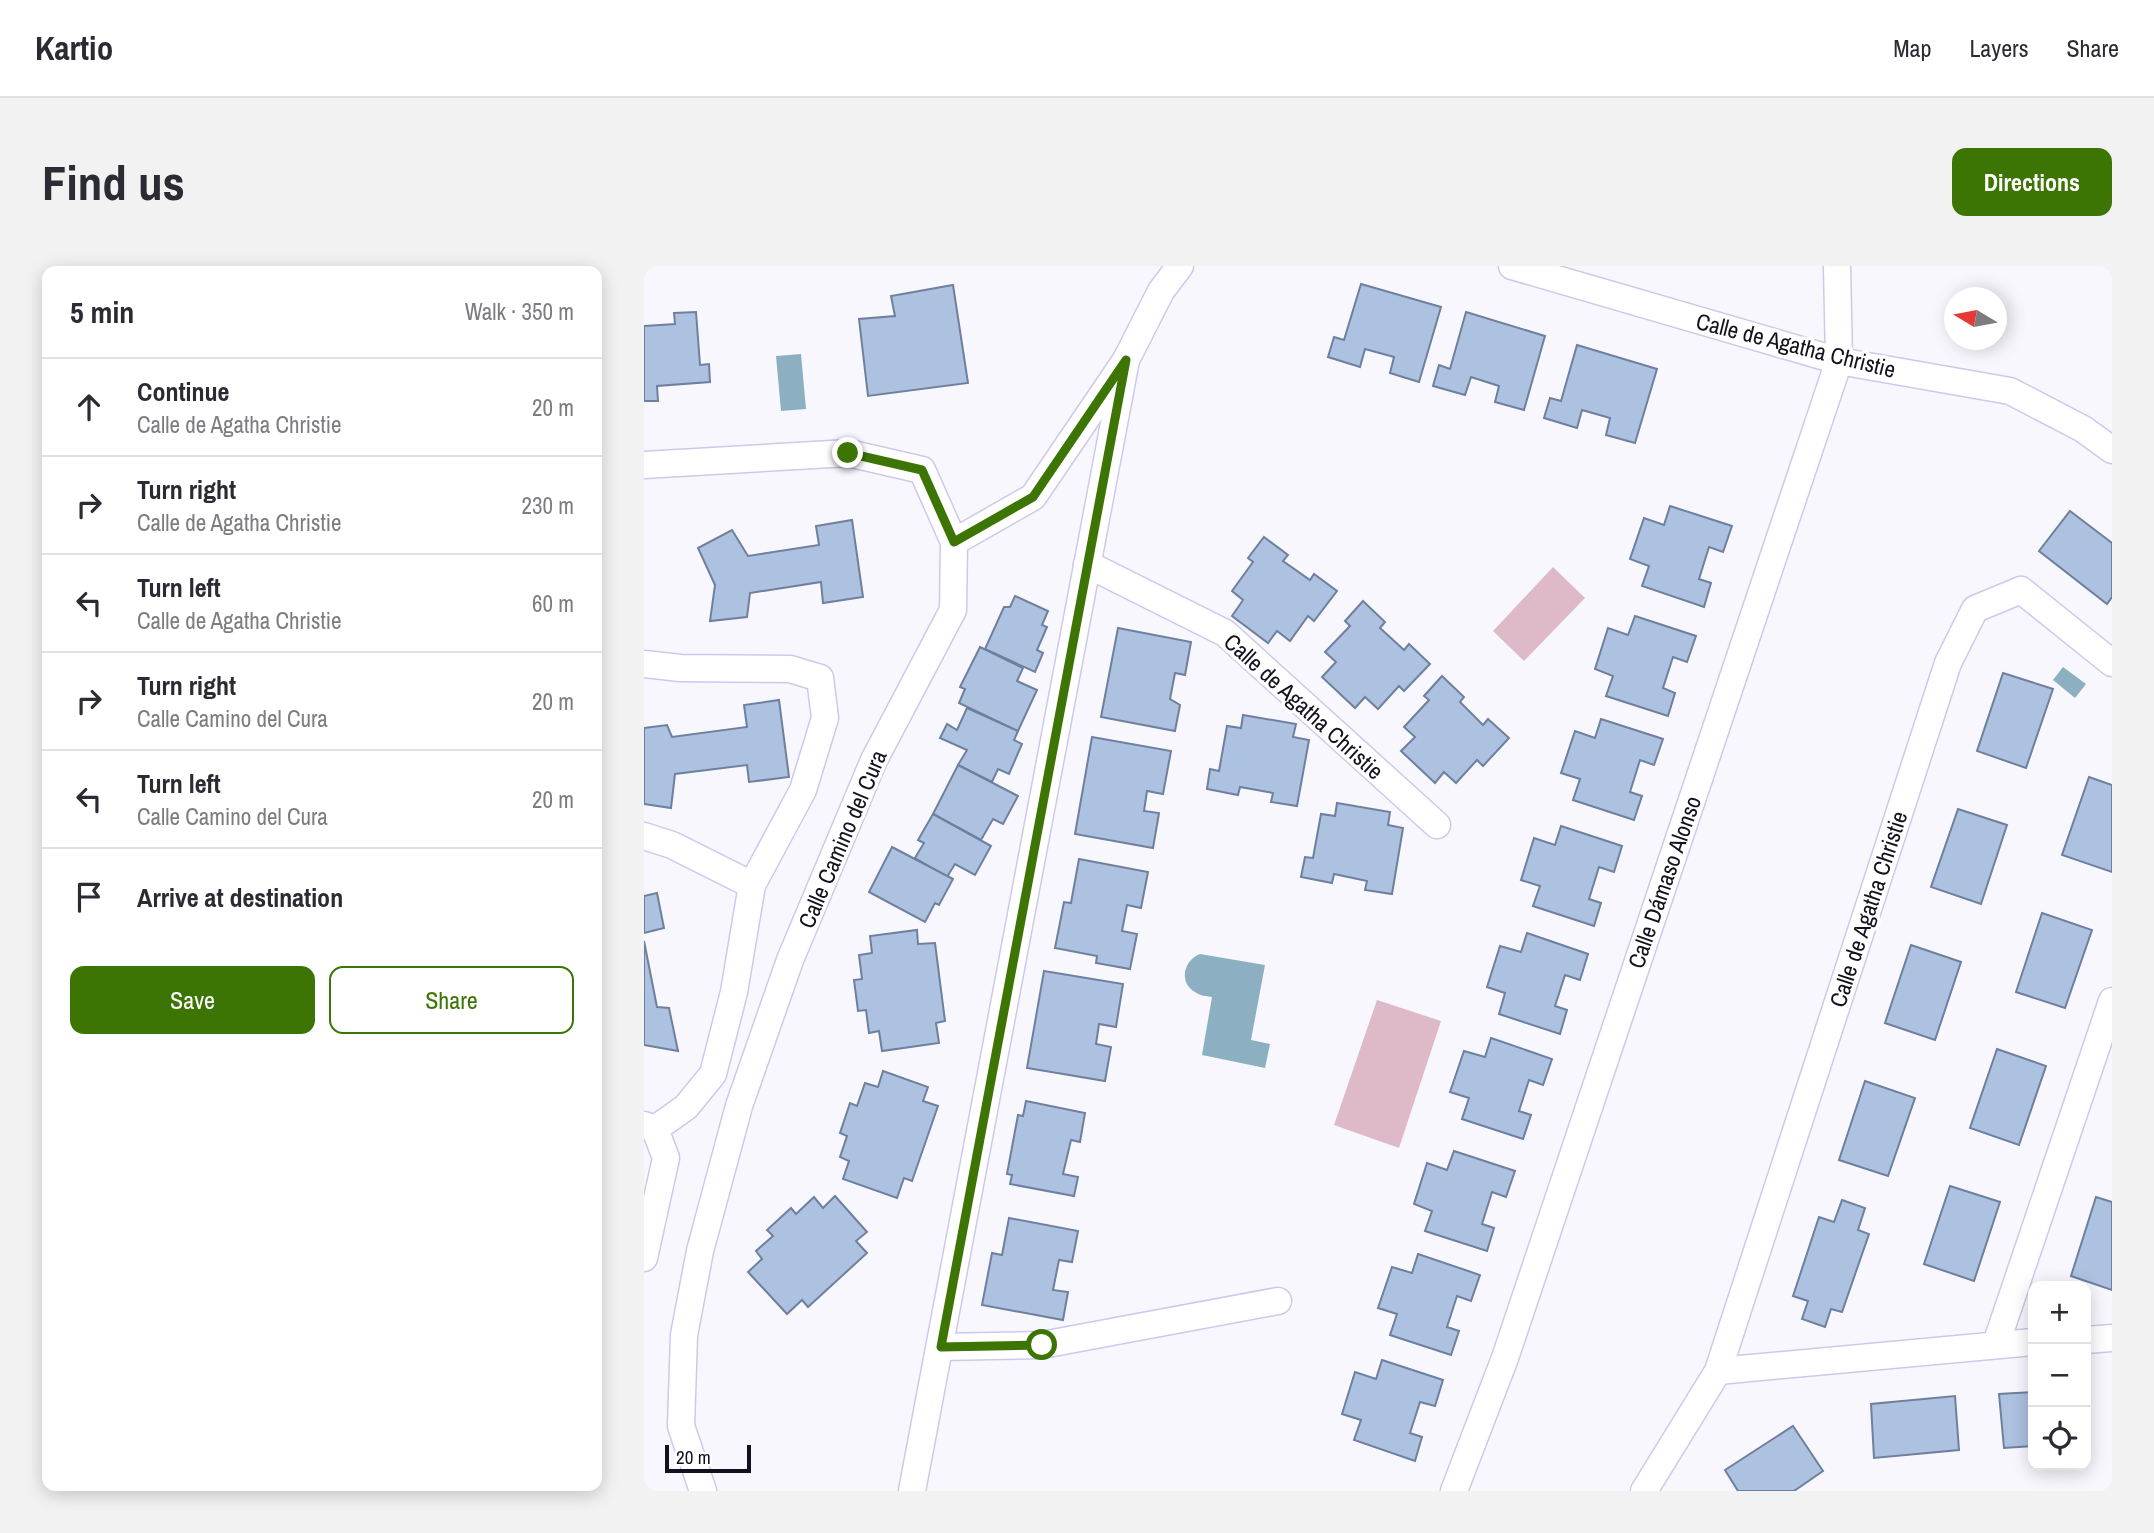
<!DOCTYPE html>
<meta charset="utf-8">
<style>
:root{--surface:#fff;--page:#f2f2f3;--text:#2b2b33;--muted:#7c7c81;--line:#e1e1e2;--accent:#3d7505}
body{margin:0;font-family:"Archivo Narrow",sans-serif;background:var(--page);color:var(--text)}
.controls{position:absolute;right:21px;bottom:21px;display:grid;overflow:hidden;border-radius:14px;box-shadow:0 4px 18px #0003}
.controls button{width:63px;height:63px;display:grid;place-items:center;padding:0;border:0;border-bottom:2px solid var(--line);background:var(--surface);color:var(--text);font:35px sans-serif}
.compass{position:absolute;left:1300px;top:21px;width:63px;height:63px;border-radius:50%;background:var(--surface);box-shadow:0 4px 18px #0003;rotate:280deg}
.scale{position:absolute;left:21px;bottom:18px;width:86px;box-sizing:border-box;padding-left:7px;border:4px solid #13111d;border-top:0;font-size:19px;line-height:24px;white-space:nowrap;color:#13111d;-webkit-text-stroke:5px #fff;paint-order:stroke}
.stop{position:absolute;width:21px;height:21px;margin:-16px;border:5px solid #3d7505;border-radius:50%;background:#fff}
.stop.end{background:#3d7505;border-color:#fff;box-shadow:0 2px 7px #0008}
.list{margin:0;padding:0;list-style:none}
h2{display:flex;justify-content:space-between;align-items:center;height:91px;margin:0;padding:0 28px;font-size:30px}
h2 small{font-size:23px;font-weight:400;color:var(--muted)}
.list li{display:grid;grid-template-columns:46px 1fr auto;gap:21px;align-items:center;box-sizing:border-box;height:98px;padding:0 28px;border-top:2px solid var(--line)}
.list b{display:block;font-size:26px;white-space:nowrap}
.list p{margin:0;font-size:23px;white-space:nowrap;color:var(--muted)}
.list em{font-size:23px;font-style:normal;color:var(--muted)}
.actions{display:flex;gap:14px;padding:21px 28px}
.actions a{flex:1;padding:16px 0;border:2px solid var(--accent);border-radius:14px;text-align:center;font-size:24px;color:var(--accent)}
.actions .main{background:var(--accent);color:#fff}
.icon{flex:none;width:38px;height:38px;fill:none;stroke:currentColor;stroke-width:2;stroke-linecap:round;stroke-linejoin:round}
.map{position:relative;flex:none;width:1468px;height:1225px;overflow:hidden;border-radius:14px}
header{display:flex;align-items:center;gap:42px;box-sizing:border-box;height:98px;padding:0 35px;background:var(--surface);border-bottom:2px solid var(--line)}
header strong{font-size:33px}
nav{display:flex;gap:38px;margin-inline-start:auto;font-size:24px}
.intro{display:flex;align-items:center;justify-content:space-between;box-sizing:border-box;height:168px;padding:0 42px}
h1{margin:0;font-size:49px}
.button{padding:18px 32px;border-radius:14px;background:var(--accent);color:#fff;font-size:24px;font-weight:700}
main{display:flex;gap:42px;padding:0 42px}
aside{flex:1;background:var(--surface);border-radius:14px;box-shadow:0 4px 18px #0003}
.map>svg:first-child{display:block}
</style>
<header>
<strong>Kartio</strong>
<nav><a>Map</a><a>Layers</a><a>Share</a></nav>
</header>
<div class="intro"><h1>Find us</h1><a class="button">Directions</a></div>
<main>
<aside>
<h2>5 min<small>Walk · 350 m</small></h2>
<ul class="list">
<li><svg class="icon" aria-label="ahead" viewBox="0 0 24 24"><path d="M12 20V5M6 11l6-6 6 6"/></svg><div><b>Continue</b><p>Calle de Agatha Christie</p></div><em>20 m</em></li>
<li><svg class="icon" aria-label="right" viewBox="0 0 24 24"><path d="M7 20v-9h11M14 6l5 5-5 5"/></svg><div><b>Turn right</b><p>Calle de Agatha Christie</p></div><em>230 m</em></li>
<li><svg class="icon" aria-label="left" viewBox="0 0 24 24"><path d="M17 20v-9H6M10 6l-5 5 5 5"/></svg><div><b>Turn left</b><p>Calle de Agatha Christie</p></div><em>60 m</em></li>
<li><svg class="icon" aria-label="right" viewBox="0 0 24 24"><path d="M7 20v-9h11M14 6l5 5-5 5"/></svg><div><b>Turn right</b><p>Calle Camino del Cura</p></div><em>20 m</em></li>
<li><svg class="icon" aria-label="left" viewBox="0 0 24 24"><path d="M17 20v-9H6M10 6l-5 5 5 5"/></svg><div><b>Turn left</b><p>Calle Camino del Cura</p></div><em>20 m</em></li>
<li><svg class="icon" aria-label="arrive" viewBox="0 0 24 24"><path d="M6 21V4h12l-3 4 3 4H6"/></svg><div><b>Arrive at destination</b></div></li>
</ul>
<div class="actions"><a class="main">Save</a><a>Share</a></div>
</aside>
<div class="map">
<svg width="1468" height="1225" viewBox="0 0 1468 1225">
<rect width="100%" height="100%" fill="#f8f7fe"/>
<!-- green -->
<g fill="#debac8">
<polygon points="909,301 941,332 880,395 849,365"/>
<polygon points="733,734 797,755 755,882 690,859"/>
</g>
<!-- water -->
<g fill="#8cb0c1">
<polygon points="157,88 162,143 137,145 132,90"/>
<polygon points="1419,401 1442,418 1431,432 1409,414"/>
<path d="M556 688 621 699 607 774 626 778 621 802 558 789 568 731C562 730 556 730 551 726 534 716 540 694 556 688Z"/>
</g>
<!-- building -->
<g fill="#adc1e0" stroke="#6e809d" stroke-width="2">
<polygon points="717,18 797,41 775,116 746,107 750,91 721,83 716,101 684,91 690,71 700,74"/>
<polygon points="309,19 324,117 224,130 215,53 251,50 247,30"/>
<polygon points="52,46 56,99 65,98 66,116 13,120 14,135 0,135 0,60 31,58 30,47"/>
<polygon points="822,46 901,70 880,144 851,136 855,120 827,111 821,129 789,120 795,99 806,103"/>
<polygon points="933,79 1013,103 991,177 962,169 966,152 938,144 933,162 900,152 906,132 917,135"/>
<polygon points="1026,240 1088,260 1079,286 1065,281 1055,313 1067,317 1060,341 998,320 1005,300 986,293 1000,252 1020,259"/>
<polygon points="1426,245 1468,277 1468,331 1463,338 1395,285"/>
<polygon points="208,254 219,331 179,337 177,316 106,327 103,351 66,355 71,319 54,282 88,264 104,290 175,279 172,260"/>
<polygon points="620,271 644,289 639,295 666,314 670,308 693,325 670,355 664,350 646,375 633,365 624,377 588,350 599,334 588,325 609,296 604,292"/>
<polygon points="371,330 404,345 398,359 403,361 393,384 399,387 391,406 341,383 360,341 366,341"/>
<polygon points="719,335 741,356 736,362 760,384 765,378 786,398 760,425 755,420 734,443 721,431 711,442 678,411 692,396 681,386 706,360 701,355"/>
<polygon points="991,350 1052,370 1043,396 1029,391 1019,422 1031,427 1024,450 962,430 969,410 951,403 964,362 984,369"/>
<polygon points="474,362 547,376 541,409 531,407 526,433 536,439 531,465 457,451"/>
<polygon points="336,381 379,402 373,415 393,424 374,465 315,437 321,423 316,421"/>
<polygon points="1359,407 1409,423 1382,502 1333,485"/>
<polygon points="798,410 820,431 816,436 839,459 844,453 865,472 839,500 833,494 812,517 800,506 791,517 757,485 771,471 760,461 785,434 780,430"/>
<polygon points="135,434 145,511 105,516 103,499 31,508 27,542 0,538 0,462 23,459 28,471 103,461 100,439"/>
<polygon points="323,442 374,465 370,474 378,478 365,508 354,503 348,516 314,499 323,484 296,472 303,458 313,464"/>
<polygon points="599,449 652,458 649,471 665,474 653,540 627,536 629,527 596,521 594,529 563,523 566,503 575,505 583,460 597,462"/>
<polygon points="957,453 1019,473 1010,499 996,494 986,526 998,530 990,554 929,534 936,513 917,507 931,465 951,472"/>
<polygon points="448,471 527,485 519,528 503,525 500,545 515,547 509,582 431,568"/>
<polygon points="314,499 374,530 359,558 349,553 337,574 289,548"/>
<polygon points="1445,511 1468,519 1468,606 1418,589"/>
<polygon points="693,537 746,546 744,559 759,562 748,628 721,624 723,615 690,608 688,617 657,611 661,591 669,592 677,548 691,550"/>
<polygon points="1314,543 1363,559 1337,638 1287,621"/>
<polygon points="289,548 347,580 331,609 311,598 303,611 271,592 280,577 274,574"/>
<polygon points="917,560 978,580 970,606 955,601 945,633 957,637 950,660 889,640 896,620 877,614 890,572 911,579"/>
<polygon points="248,581 309,613 295,639 291,637 281,656 225,626"/>
<polygon points="435,593 504,606 497,642 483,639 478,665 493,668 486,703 452,697 453,690 411,682 420,636 427,637"/>
<polygon points="13,627 20,662 0,667 0,630"/>
<polygon points="1398,647 1448,664 1421,742 1372,726"/>
<polygon points="273,664 274,678 291,677 301,755 292,757 295,777 238,785 235,765 225,767 222,744 214,745 210,714 218,713 215,689 228,687 226,670"/>
<polygon points="883,667 944,688 936,714 921,709 911,740 923,744 916,768 855,748 861,727 843,721 856,680 877,686"/>
<polygon points="0,675 13,741 25,742 34,785 0,779"/>
<polygon points="1267,679 1317,696 1291,774 1241,757"/>
<polygon points="400,705 479,718 472,761 455,758 452,778 467,781 461,815 383,802"/>
<polygon points="847,772 908,793 899,819 885,814 875,845 887,849 879,873 818,853 825,832 806,826 820,785 841,791"/>
<polygon points="1353,783 1402,800 1375,879 1326,862"/>
<polygon points="239,805 284,821 279,835 294,840 268,915 260,912 253,932 199,913 205,895 196,891 203,870 196,867 206,837 213,840 221,817 234,821"/>
<polygon points="1221,815 1271,832 1244,910 1195,894"/>
<polygon points="382,835 441,847 436,876 427,874 419,908 434,911 430,930 366,918 368,909 363,908 374,849 379,850"/>
<polygon points="810,885 871,905 862,931 848,926 838,958 850,962 843,985 781,965 788,945 770,938 783,897 803,904"/>
<polygon points="1306,920 1356,936 1330,1015 1280,998"/>
<polygon points="191,930 223,966 212,975 223,987 164,1041 158,1034 143,1048 104,1006 118,993 112,985 129,970 123,964 147,942 152,948 170,931 179,942"/>
<polygon points="1452,931 1468,936 1468,1024 1427,1010"/>
<polygon points="1198,934 1221,942 1214,964 1225,968 1198,1046 1187,1043 1181,1061 1158,1053 1164,1035 1149,1030 1175,951 1190,956"/>
<polygon points="365,952 434,965 428,996 415,994 409,1024 424,1026 419,1054 338,1039 348,987 358,989"/>
<polygon points="774,988 836,1009 827,1035 813,1030 803,1061 815,1065 807,1089 746,1069 753,1048 734,1042 748,1001 768,1007"/>
<polygon points="738,1094 799,1114 791,1140 776,1136 766,1167 778,1171 771,1195 710,1174 717,1154 698,1148 711,1106 732,1113"/>
<polygon points="1389,1126 1389,1180 1360,1182 1355,1128"/>
<polygon points="1311,1130 1315,1184 1230,1192 1227,1138"/>
<polygon points="1149,1160 1179,1205 1150,1225 1094,1225 1081,1204"/>
</g>
<g fill="none" stroke-linecap="round" stroke-linejoin="round">
<defs>
<g id="minor">
<polyline points="868,0 1195,95 1366,125 1439,163 1468,184"/>
<polyline points="0,199 204,187 278,204 310,276 309,344 230,494 146,694 95,840 56,985 40,1069 37,1160 59,1225"/>
<polyline points="310,276 389,231 482,94 517,25 536,0"/>
<polyline points="443,298 581,367 793,559"/>
<polyline points="0,398 36,402 146,403 176,412 181,452 159,524 108,619 90,726 69,808 42,841 11,863"/>
<polyline points="0,570 28,579 108,619"/>
<polyline points="0,859 11,863 22,892 0,992"/>
<polyline points="1442,1074 1468,1072"/>
<polyline points="1352,1078 1468,735"/>
<polyline points="297,1081 398,1079 634,1035"/>
<polyline points="1074,1105 1389,1076"/>
<polyline points="268,1225 482,94"/>
<polyline points="810,1225 861,1092 1195,95 1193,0"/>
<polyline points="1000,1225 1074,1105 1304,397 1331,343 1377,324 1468,397"/>
</g>
</defs>
<!-- minor casing -->
<use href="#minor" stroke="#cdc9ed" stroke-width="29"/>
<!-- minor -->
<use href="#minor" stroke="#fff" stroke-width="26"/>
</g>
<g fill="none" stroke-linecap="round" stroke-linejoin="round">
<!-- route -->
<polyline stroke="#3d7505" stroke-width="9" points="204,187 278,204 310,276 389,231 482,94 297,1081 398,1079"/>
</g>
<g text-anchor="middle" dominant-baseline="central" stroke-width="7" stroke-linejoin="round" paint-order="stroke">
<!-- street labels -->
<g font-size="23" fill="#13111d" stroke="#fff">
<text transform="translate(1152 79) rotate(14)">Calle de Agatha Christie</text>
<text transform="translate(660 440) rotate(42)">Calle de Agatha Christie</text>
<text transform="translate(198 573) rotate(-67)">Calle Camino del Cura</text>
<text transform="translate(1020 616) rotate(-71)">Calle Dámaso Alonso</text>
<text transform="translate(1224 643) rotate(-72)">Calle de Agatha Christie</text>
</g>
</g>
</svg>
<div class="controls">
<button>+</button>
<button>−</button>
<button><svg class="icon" aria-label="locate" viewBox="0 0 24 24"><circle cx="12" cy="12" r="6"/><path d="M12 2v4M12 18v4M2 12h4M18 12h4"/></svg></button>
</div>
<svg class="compass" viewBox="-18 -18 36 36"><path d="M0-13l5 13h-10z" fill="#e53935"/><path d="M0 13l5-13h-10z" fill="#7c7c81"/></svg>
<div class="scale">20 m</div>
<div class="stop" style="left:398px;top:1079px"></div>
<div class="stop end" style="left:204px;top:187px"></div>
</div>
</main>
